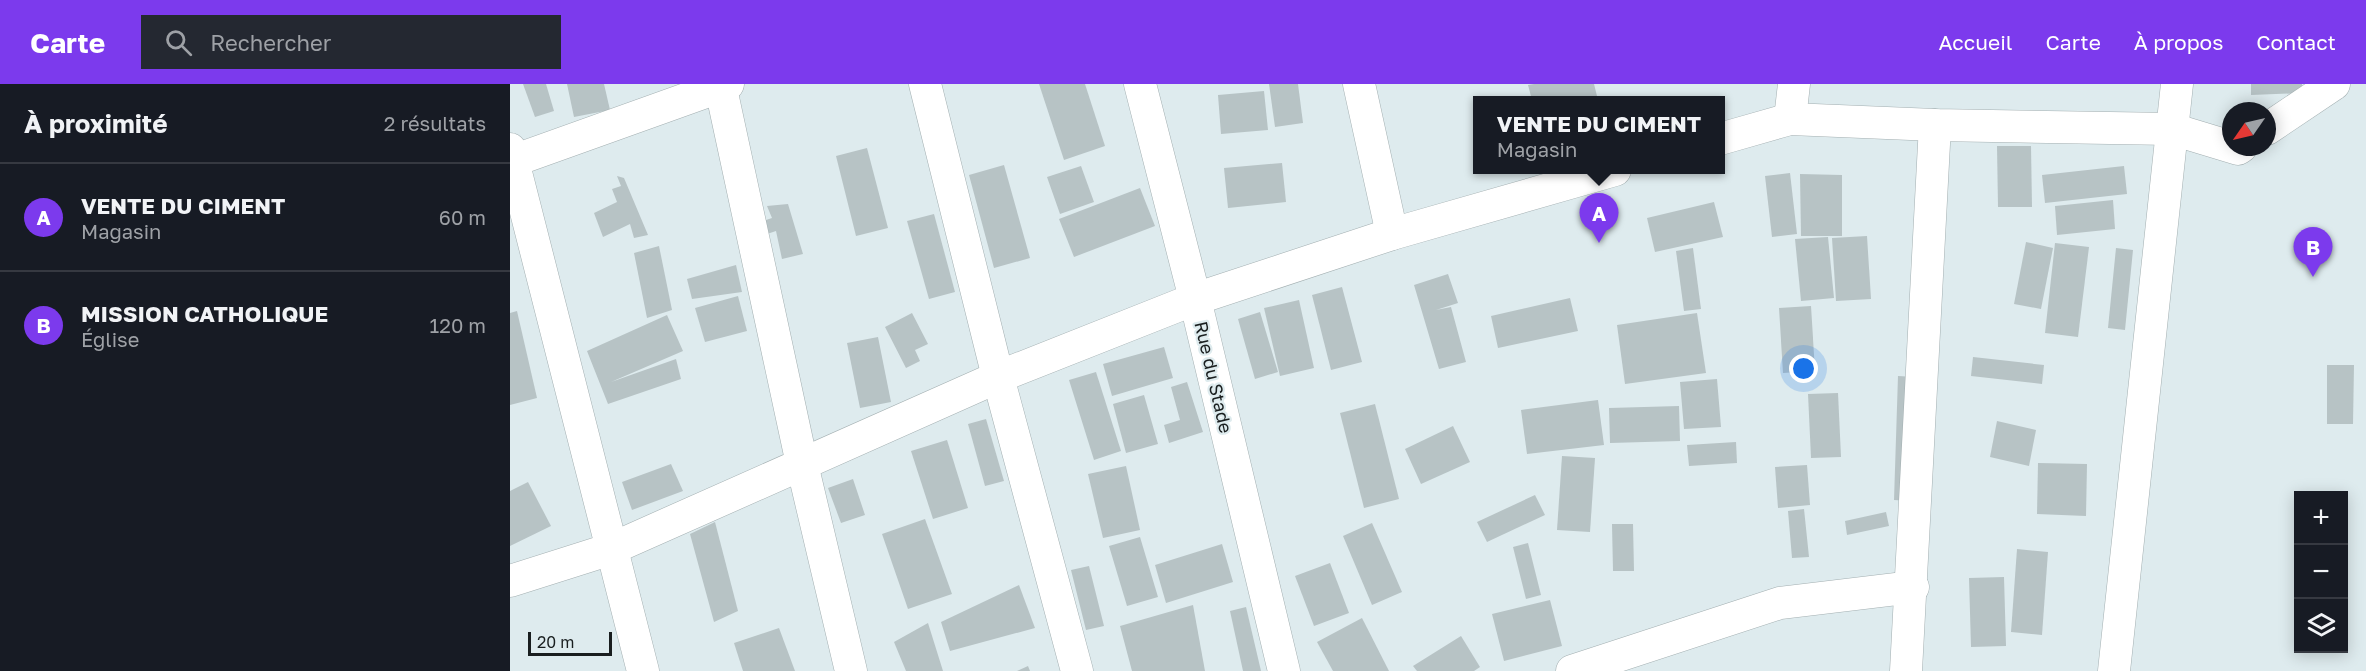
<!DOCTYPE html>
<html lang="fr">
<meta charset="utf-8">
<style>
:root{--surface:#171b24;--page:#242831;--text:#f1f3f6;--muted:#9ea1a6;--line:#363941;--accent:#7c3aed}
body{margin:0;font-family:"Golos Text",sans-serif;background:var(--page);color:var(--text)}
.controls{position:absolute;right:18px;bottom:18px;display:grid;overflow:hidden;border-radius:0px;box-shadow:0 3px 15px #0003}
.controls button{width:54px;height:54px;display:grid;place-items:center;padding:0;border:0;border-bottom:2px solid var(--line);background:var(--surface);color:var(--text);font:30px sans-serif}
.compass{position:absolute;left:1712px;top:18px;width:54px;height:54px;border-radius:50%;background:var(--surface);box-shadow:0 3px 15px #0003;rotate:236deg}
.scale{position:absolute;left:18px;bottom:15px;width:84px;box-sizing:border-box;padding-left:6px;border:3px solid #191e1f;border-top:0;font-size:16px;line-height:21px;white-space:nowrap;color:#191e1f;-webkit-text-stroke:4px #deebee;paint-order:stroke}
.you{position:absolute;left:1294px;top:285px;width:21px;height:21px;margin:-15px;border:4px solid #fff;border-radius:50%;background:#1a73e8;box-shadow:0 0 0 9px #1a73e833}
.badge{display:grid;place-items:center;width:39px;height:39px;border-radius:50%;background:var(--accent);color:#fff;font-size:20px;font-weight:700}
.pin{position:absolute;translate:-50% -50px;filter:drop-shadow(0 2px 3px #0008)}
.pin::after{content:'';position:absolute;top:32px;width:21px;height:18px;background:inherit;clip-path:polygon(0 0,100% 0,50% 100%)}
.popup{position:absolute;left:963px;top:12px;width:252px;height:78px;box-sizing:border-box;display:grid;place-content:center;border-radius:0px;background:var(--surface);filter:drop-shadow(0 2px 4px #0005);font-size:20px;white-space:nowrap;color:var(--muted)}
.popup b{font-size:22px;color:var(--text)}
.popup::after{content:'';position:absolute;left:50%;top:100%;margin-left:-12px;border:12px solid transparent;border-top-color:var(--surface)}
.list{margin:0;padding:0;list-style:none}
h2{display:flex;justify-content:space-between;align-items:center;height:78px;margin:0;padding:0 24px;font-size:26px}
h2 small{font-size:20px;font-weight:400;color:var(--muted)}
.list li{display:grid;grid-template-columns:39px 1fr auto;gap:18px;align-items:center;box-sizing:border-box;height:108px;padding:0 24px;border-top:2px solid var(--line)}
.list b{display:block;font-size:22px;white-space:nowrap}
.list p{margin:0;font-size:20px;white-space:nowrap;color:var(--muted)}
.list em{font-size:20px;font-style:normal;color:var(--muted)}
.icon{flex:none;width:33px;height:33px;fill:none;stroke:currentColor;stroke-width:2;stroke-linecap:round;stroke-linejoin:round}
.map{position:relative;flex:none;width:1856px;height:587px;overflow:hidden}
header{display:flex;align-items:center;gap:36px;box-sizing:border-box;height:84px;padding:0 30px;background:var(--accent);color:#fff}
header strong{font-size:28px}
nav{display:flex;gap:33px;margin-inline-start:auto;font-size:21px}
.search{width:420px;height:54px;background:var(--page);display:flex;align-items:center;gap:15px;box-sizing:border-box;padding:0 21px;border-radius:0px;color:var(--muted);font-size:22px}
main{display:flex}
aside{flex:1;background:var(--surface)}
.map>svg:first-child{display:block}
</style>
<header>
<strong>Carte</strong>
<div class="search"><svg class="icon" aria-label="search" viewBox="0 0 24 24"><circle cx="10" cy="10" r="6"/><path d="M15 15l6 6"/></svg>Rechercher</div>
<nav><a>Accueil</a><a>Carte</a><a>À propos</a><a>Contact</a></nav>
</header>
<main>
<aside>
<h2>À proximité<small>2 résultats</small></h2>
<ul class="list">
<li><span class="badge">A</span><div><b>VENTE DU CIMENT</b><p>Magasin</p></div><em>60 m</em></li>
<li><span class="badge">B</span><div><b>MISSION CATHOLIQUE</b><p>Église</p></div><em>120 m</em></li>
</ul>
</aside>
<div class="map">
<svg width="1856" height="587" viewBox="0 0 1856 587">
<rect width="100%" height="100%" fill="#deebee"/>
<!-- building -->
<g fill="#b7c3c5">
<polygon points="13,0 36,0 44,27 25,33"/>
<polygon points="57,0 94,0 100,26 64,33"/>
<polygon points="529,0 575,0 595,62 554,76"/>
<polygon points="759,0 788,0 793,39 765,43"/>
<polygon points="1024,0 1084,0 1088,16 1022,16 1018,1"/>
<polygon points="1741,0 1792,0 1792,9 1741,11"/>
<polygon points="754,7 758,46 711,50 708,11"/>
<polygon points="1487,62 1521,62 1522,123 1488,123"/>
<polygon points="357,64 378,144 346,152 326,72"/>
<polygon points="772,79 776,118 718,124 714,84"/>
<polygon points="494,81 520,174 484,184 459,91"/>
<polygon points="571,82 584,118 550,130 537,93"/>
<polygon points="1614,82 1617,110 1535,119 1532,91"/>
<polygon points="1280,89 1287,150 1262,153 1255,92"/>
<polygon points="1290,90 1332,91 1332,152 1291,152"/>
<polygon points="107,92 114,94 138,151 124,154 120,140 93,153 84,129 107,118 102,105 111,102"/>
<polygon points="630,104 645,142 564,173 549,135"/>
<polygon points="1603,116 1605,145 1547,151 1545,122"/>
<polygon points="1204,118 1213,153 1145,168 1137,134"/>
<polygon points="278,120 293,170 272,175 266,147 257,150 253,137 262,134 257,122"/>
<polygon points="424,130 445,208 419,215 397,137"/>
<polygon points="1357,152 1361,215 1326,217 1322,154"/>
<polygon points="1318,153 1324,214 1291,217 1285,155"/>
<polygon points="1516,158 1543,164 1531,225 1504,220"/>
<polygon points="1545,159 1579,163 1568,253 1535,249"/>
<polygon points="149,162 162,226 137,234 124,169"/>
<polygon points="1183,164 1191,225 1174,227 1166,167"/>
<polygon points="1606,164 1623,166 1615,246 1598,244"/>
<polygon points="226,181 232,208 182,215 177,195"/>
<polygon points="938,190 948,219 926,226 941,223 956,278 929,285 904,201"/>
<polygon points="832,203 852,278 821,286 802,211"/>
<polygon points="228,212 237,247 195,258 185,224"/>
<polygon points="1060,214 1068,247 988,264 981,232"/>
<polygon points="789,216 804,284 770,292 754,224"/>
<polygon points="1301,222 1305,287 1273,289 1269,224"/>
<polygon points="7,227 27,314 0,321 0,229"/>
<polygon points="750,228 768,288 745,295 728,235"/>
<polygon points="402,229 418,260 405,266 410,277 396,284 375,243"/>
<polygon points="1187,229 1196,289 1115,300 1107,241"/>
<polygon points="157,231 173,267 101,298 166,275 171,295 98,320 77,267"/>
<polygon points="368,253 381,318 350,324 337,259"/>
<polygon points="654,263 663,294 602,312 593,280"/>
<polygon points="1463,273 1534,281 1532,300 1461,292"/>
<polygon points="1817,281 1844,281 1843,340 1817,340"/>
<polygon points="586,288 611,367 584,376 559,296"/>
<polygon points="1388,292 1405,293 1401,417 1384,416"/>
<polygon points="1207,295 1211,343 1174,345 1170,298"/>
<polygon points="677,298 693,348 659,359 654,341 670,336 661,303"/>
<polygon points="1328,309 1331,373 1301,374 1298,310"/>
<polygon points="634,311 648,360 616,369 603,320"/>
<polygon points="1088,316 1094,361 1017,370 1011,326"/>
<polygon points="865,320 889,415 854,424 830,329"/>
<polygon points="1169,322 1170,357 1100,359 1099,324"/>
<polygon points="476,335 494,397 475,402 458,340"/>
<polygon points="1487,337 1526,346 1519,382 1480,373"/>
<polygon points="943,342 960,378 911,400 895,365"/>
<polygon points="437,356 458,424 423,435 401,367"/>
<polygon points="1226,358 1227,379 1179,382 1177,361"/>
<polygon points="1052,372 1085,374 1080,448 1047,446"/>
<polygon points="1528,379 1577,380 1576,432 1527,430"/>
<polygon points="161,380 173,407 122,426 112,398"/>
<polygon points="1297,381 1300,421 1268,424 1265,383"/>
<polygon points="616,382 630,446 593,454 578,390"/>
<polygon points="343,395 355,431 331,439 318,404"/>
<polygon points="18,398 41,442 0,462 0,407"/>
<polygon points="1025,411 1035,431 977,458 967,438"/>
<polygon points="1294,425 1299,473 1282,474 1278,427"/>
<polygon points="1376,428 1379,442 1337,451 1335,437"/>
<polygon points="415,435 442,510 398,525 372,450"/>
<polygon points="205,438 228,527 204,538 180,450"/>
<polygon points="862,439 892,508 862,521 833,452"/>
<polygon points="1102,440 1123,440 1124,487 1103,487"/>
<polygon points="630,453 648,513 617,522 599,462"/>
<polygon points="1018,459 1031,511 1016,515 1003,463"/>
<polygon points="712,460 723,498 656,519 645,481"/>
<polygon points="1507,465 1538,468 1532,551 1501,548"/>
<polygon points="820,479 839,529 804,542 785,492"/>
<polygon points="579,482 594,542 576,546 561,486"/>
<polygon points="1494,493 1496,562 1461,563 1459,494"/>
<polygon points="509,501 525,544 440,567 431,538"/>
<polygon points="1040,516 1052,562 994,577 982,530"/>
<polygon points="683,521 695,587 622,587 610,542"/>
<polygon points="736,523 751,587 733,587 720,527"/>
<polygon points="852,534 879,587 823,587 807,558"/>
<polygon points="418,539 433,587 396,587 384,558"/>
<polygon points="269,544 285,587 233,587 224,559"/>
<polygon points="951,552 970,583 964,587 907,587 903,582"/>
<polygon points="518,582 520,587 507,587"/>
</g>
<g fill="none" stroke-linecap="round" stroke-linejoin="round">
<defs>
<g id="street">
<polyline points="210,0 292,380 341,587"/>
<polyline points="415,0 488,293 567,587"/>
<polyline points="630,0 685,215 774,587"/>
<polyline points="849,0 882,150"/>
<polyline points="1280,35 1284,0"/>
<polyline points="1757,45 1824,0"/>
<polyline points="1210,55 1280,35 1425,41 1662,45 1728,65 1731,63"/>
<polyline points="0,65 133,587"/>
<polyline points="0,78 218,0"/>
<polyline points="0,497 101,465 488,293 685,215 882,150 1105,86"/>
<polyline points="1062,587 1270,519 1403,503"/>
<polyline points="1396,587 1425,41"/>
<polyline points="1604,587 1667,0"/>
</g>
</defs>
<!-- street casing -->
<use href="#street" stroke="#a3afb1" stroke-width="33"/>
<!-- street -->
<use href="#street" stroke="#fff" stroke-width="32"/>
</g>
<g text-anchor="middle" dominant-baseline="central" stroke-width="4.5" stroke-linejoin="round" paint-order="stroke">
<!-- street labels -->
<g font-size="18" fill="#191e1f" stroke="#deebee">
<text transform="translate(704 293) rotate(77)">Rue du Stade</text>
</g>
</g>
</svg>
<div class="controls">
<button>+</button>
<button>−</button>
<button><svg class="icon" aria-label="layers" viewBox="0 0 24 24"><path d="M12 4l9 5-9 5-9-5zM3 14l9 5 9-5"/></svg></button>
</div>
<svg class="compass" viewBox="-18 -18 36 36"><path d="M0-13l5 13h-10z" fill="#e53935"/><path d="M0 13l5-13h-10z" fill="#9ea1a6"/></svg>
<div class="scale">20 m</div>
<div class="you"></div>
<div class="pin badge" style="left:1089px;top:159px">A</div>
<div class="popup"><b>VENTE DU CIMENT</b>Magasin</div>
<div class="pin badge" style="left:1803px;top:193px">B</div>
</div>
</main>
